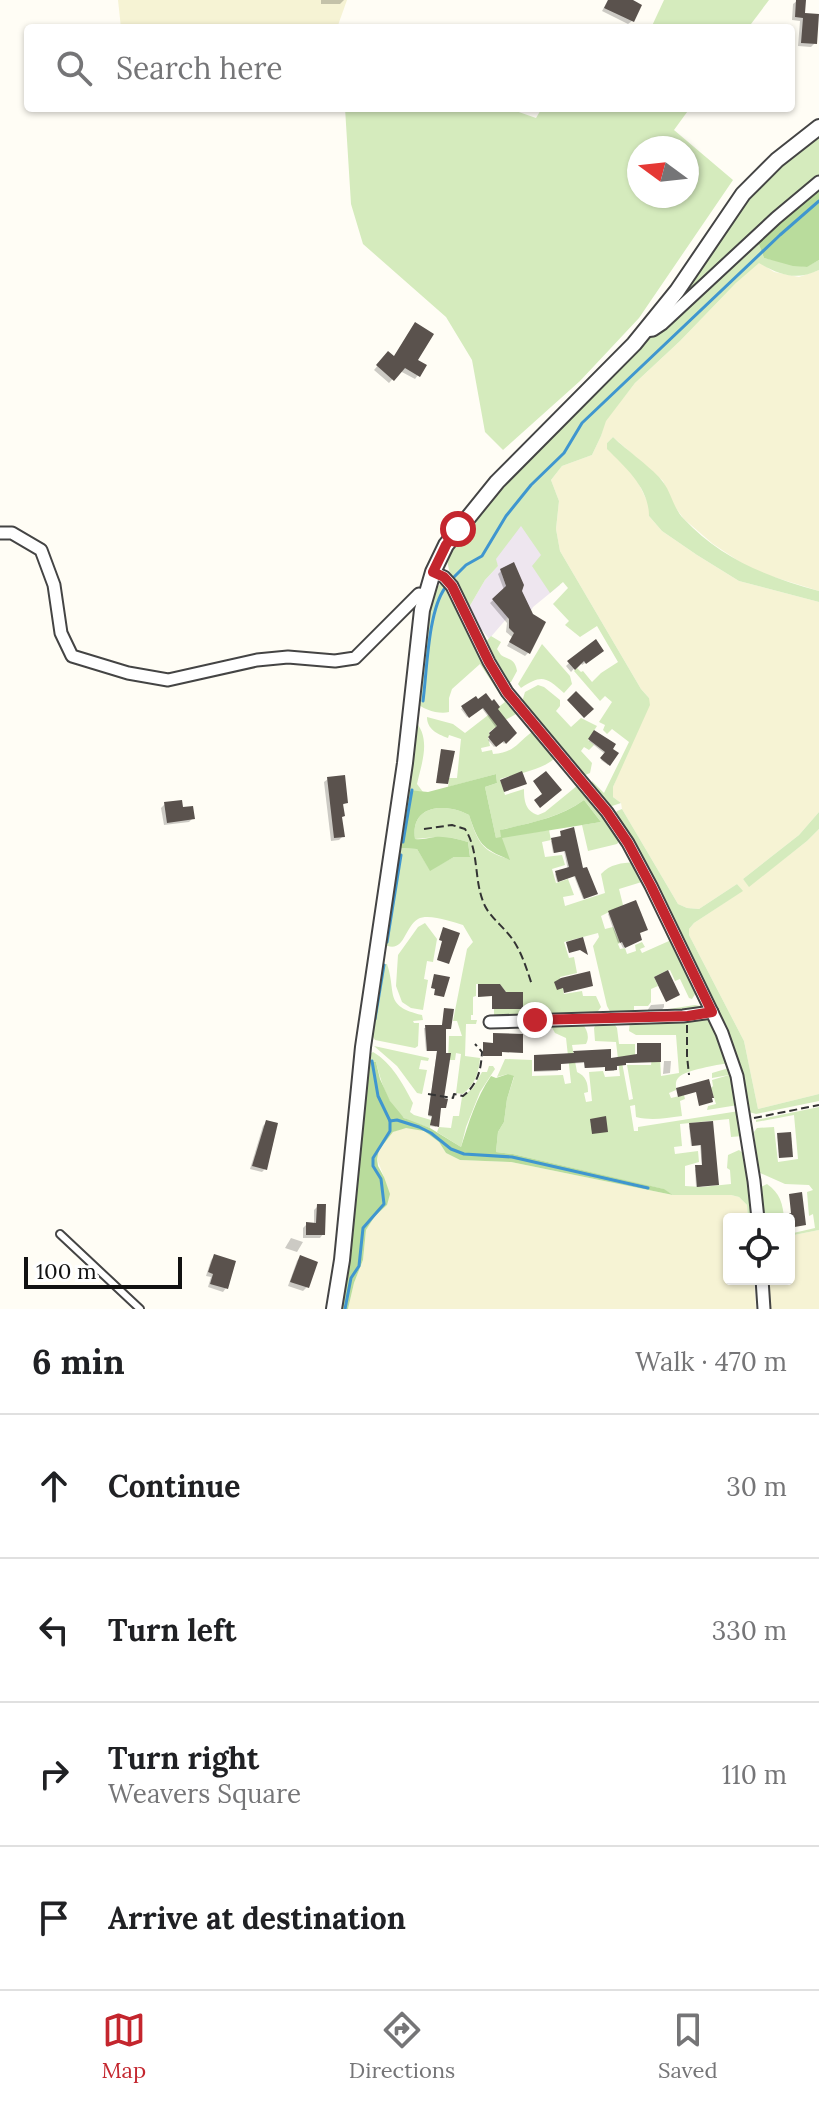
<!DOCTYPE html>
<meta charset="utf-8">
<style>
:root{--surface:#fff;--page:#f6f6f6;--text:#202124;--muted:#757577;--line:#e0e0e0;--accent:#c4262e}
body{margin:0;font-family:Lora,serif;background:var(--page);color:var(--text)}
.controls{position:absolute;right:24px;bottom:24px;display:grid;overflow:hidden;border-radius:8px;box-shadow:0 2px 6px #0004}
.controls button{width:72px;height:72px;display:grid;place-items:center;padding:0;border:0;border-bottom:2px solid var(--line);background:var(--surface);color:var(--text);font:40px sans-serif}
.compass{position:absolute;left:627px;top:136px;width:72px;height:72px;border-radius:50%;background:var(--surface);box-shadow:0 2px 6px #0004;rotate:285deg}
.scale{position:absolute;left:24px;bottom:20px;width:158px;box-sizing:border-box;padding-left:8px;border:4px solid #111;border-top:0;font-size:22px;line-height:28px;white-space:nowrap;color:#111;-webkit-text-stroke:6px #fff;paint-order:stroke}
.stop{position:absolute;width:24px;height:24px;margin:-18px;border:6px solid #c4262e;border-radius:50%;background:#fff}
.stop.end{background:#c4262e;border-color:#fff;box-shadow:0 2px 8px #0008}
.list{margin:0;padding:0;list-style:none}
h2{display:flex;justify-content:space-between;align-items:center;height:104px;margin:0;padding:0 32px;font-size:34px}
h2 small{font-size:26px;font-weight:400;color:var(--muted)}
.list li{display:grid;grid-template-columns:52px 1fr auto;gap:24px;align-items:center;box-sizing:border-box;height:144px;padding:0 32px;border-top:2px solid var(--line)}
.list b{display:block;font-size:30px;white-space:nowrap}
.list p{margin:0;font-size:26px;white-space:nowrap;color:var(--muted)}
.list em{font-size:26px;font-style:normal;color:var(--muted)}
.icon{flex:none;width:44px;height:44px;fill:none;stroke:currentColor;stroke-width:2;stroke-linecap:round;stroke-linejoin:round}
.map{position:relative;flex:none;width:819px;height:1309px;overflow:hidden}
.search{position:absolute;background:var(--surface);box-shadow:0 2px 6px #0004;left:24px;right:24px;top:24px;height:88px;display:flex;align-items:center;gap:20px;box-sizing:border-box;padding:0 28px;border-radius:8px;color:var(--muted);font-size:30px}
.sheet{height:680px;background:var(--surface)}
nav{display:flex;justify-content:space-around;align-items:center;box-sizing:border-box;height:112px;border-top:2px solid var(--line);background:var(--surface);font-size:22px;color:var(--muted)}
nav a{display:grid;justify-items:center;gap:4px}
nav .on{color:var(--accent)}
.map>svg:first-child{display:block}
</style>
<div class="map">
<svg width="819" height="1309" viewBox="0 0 819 1309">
<rect width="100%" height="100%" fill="#fffdf5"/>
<!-- industrial -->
<polygon fill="#eee6ef" points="530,513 560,585 533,607 529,614 508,617 489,639 483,631 478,629 468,609 485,580 498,566 495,559"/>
<!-- farmland -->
<g fill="#f6f3d4">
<polygon points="118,0 347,0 337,28 121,28"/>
<polygon points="759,262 774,272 799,277 819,270 819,591 764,574 743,564 713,544 684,519 672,503 663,481 613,437 607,443 636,478 649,505 649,516 662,531 697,555 739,581 819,602 819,812 799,835 743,879 749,886 807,841 819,829 819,1094 758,1109 744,1041 689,935 689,929 694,923 742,891 737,884 699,909 687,908 678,904 622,809 621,803 613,797 613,787 649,698 641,689 560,551 556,529 559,501 551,480 562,466 592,455 601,436 605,421 635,383 680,341 736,283"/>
<polygon points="406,1127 424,1131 439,1142 446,1153 460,1160 511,1162 673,1195 731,1195 739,1197 747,1205 748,1219 729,1219 729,1279 754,1279 756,1309 348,1309 354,1283 363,1260 366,1230 375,1216 387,1205 384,1177 377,1159 379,1150 393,1132"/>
<polygon points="819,1230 819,1309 771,1309 769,1279 789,1279 789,1236"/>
</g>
<!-- green -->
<g fill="#d5ebbd" fill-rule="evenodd">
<polygon points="664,0 769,0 748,28 651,28"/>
<path d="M345 108H507L536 118 542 108H690L674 130 733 180 639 318 580 381 503 450 485 432 472 360 446 317 363 244 351 204ZM639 148H687V196H639Z"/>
<polygon points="819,131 819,176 661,320 745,196"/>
<path d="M757 239 764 258 806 267 819 260V270C796 281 780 275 759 263L736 283 680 341 635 383 606 421 601 436 592 455 562 466 551 480 559 501 556 529 560 551 641 689 649 698 650 705 613 787V797L621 803 612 806 606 805 593 790 592 781 604 793 629 742 612 729 607 734 603 730 605 725 599 722 612 702 605 696 600 701 574 671 577 668 581 672 583 671 592 682 601 673 618 662 597 626 580 637 565 625 569 621 553 604 568 588 563 582 550 593 532 566 541 555 521 526 496 559 498 566 485 580 468 609 449 570 446 555 499 484 604 381Z"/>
<path d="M613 437C625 449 655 470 663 482 672 494 673 508 684 519 720 558 769 578 819 591V602L739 581 697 555 662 531 649 516C649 488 626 468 607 449V443Z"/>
<path d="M440 584 444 585 449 591 488 672 496 686 518 713 507 719 489 732 490 735 488 737 490 746 481 748 482 752 492 750 493 754C514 753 517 743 532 732L555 758C541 771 518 773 500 779L505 795 524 789C524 800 525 811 538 815L545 812 578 785 621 839 617 844 588 851 582 825 601 822 584 800C559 818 530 823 501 830V837L549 830 551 840 542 842 545 857 562 855 565 865 552 869 556 883 568 879 574 895 563 897 565 906 605 893 601 874C610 864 622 863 634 862L645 881 619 889 623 905 601 916 605 929 613 927 620 943 618 944 620 949 625 948 627 954 636 951 635 945 642 942 645 947 640 949 642 953 669 941 665 932 670 934 697 991 692 999 689 998 680 979 675 981 670 970H668L654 977 658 986 651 989V1002L648 1006H634V1013L668 1012 669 1009 695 1005 701 1006 703 1009 701 1011 612 1015 607 1006 593 946 599 937 598 933 564 942 569 958 574 957 577 973 560 977 564 994 582 991 583 996H596L601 1007 596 1014 494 1017V1009L523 1008V992H506L500 984H476V996L473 997V1015H471V1020H477L476 1024H466L465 1056 480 1058C479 1073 475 1084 463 1094L456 1093 461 1054 456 1053 455 1060H448L449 1036H462L457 1021H453L467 949 473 942 463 925C453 922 428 913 418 919 403 928 405 957 381 943L398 848 413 719C432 737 422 762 417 784L423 792 407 790 400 848 417 849 430 870 454 857 470 856 468 842 453 838 436 837 415 839C410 804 446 803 469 815 478 842 481 851 509 859L501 838H496L485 787 497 783 496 774 448 787 449 778H457L461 739 449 735 448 738C437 734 427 729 427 717L453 724 465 733 505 702 480 664 452 689 449 698V712C439 715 422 709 415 702L428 606 432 593Z"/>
<path d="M491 636 501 642 497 649 501 655C508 660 515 658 517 671L511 682H508L505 679 485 643Z"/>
<path d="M542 644 570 676 572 684 564 693C546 677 542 674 521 688L518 684Z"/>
<polygon points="538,685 544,687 560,700 560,706 556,711 571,727 581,718 597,726 588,740 594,745 589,750 584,747 581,751 592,763 590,773 583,776 521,705 525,692"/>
<polygon points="622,809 678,904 687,908 699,909 737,884 743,891 694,923 689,929 689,935 744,1041 758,1109 819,1094 819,1101 756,1114 749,1112 737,1056 729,1035 615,814 617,811"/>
<polygon points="819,812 819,829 807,841 749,887 743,879 799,835"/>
<polygon points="425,923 437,939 433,962 427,961 424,979 428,980 423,1010 411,1008 402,1002 396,986 398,955 418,927"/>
<path d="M380 964H387C397 993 383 1006 422 1015L423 1020 413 1021 414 1023H419L418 1046 415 1048 375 1040 370 1032Z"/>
<path d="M708 1020 713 1022 728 1063C717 1065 686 1070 679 1077 675 1081 676 1084 676 1090L669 1093 671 1098 684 1095 685 1099 680 1101 682 1116C665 1118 652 1121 636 1117L635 1105 630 1106 634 1131H638V1127L739 1111 743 1136 731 1137 729 1119 680 1124 682 1146 674 1147 675 1154 698 1151 699 1162 685 1166V1186L702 1187 731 1184 730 1170 727 1168 728 1155 739 1150 744 1154 754 1219H748L747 1205 739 1197 731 1195H673L663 1189 513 1154 496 1152 498 1132 504 1122 507 1099 514 1077 508 1074 497 1077 505 1059 532 1060V1076L563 1075 565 1084 571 1083 566 1038 555 1033 550 1024 582 1023C587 1029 590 1037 586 1044L572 1045 577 1072C586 1076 588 1083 588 1092L584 1093 586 1102 592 1101 589 1072 603 1071 605 1077 620 1076 616 1042 595 1041 594 1028 597 1022H613L617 1028 619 1044H635V1055L621 1057 629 1100 633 1099 627 1065H651L652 1057H660L661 1076 679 1073 676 1035H636L629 1031 630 1021Z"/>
<polygon points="374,1046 429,1058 428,1061 421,1060 419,1069 427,1070 422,1094 417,1093 397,1066"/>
<path d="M373 1052C392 1063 403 1084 413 1103L410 1112 414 1115 431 1120 430 1128C423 1125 413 1123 406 1119 388 1108 381 1081 376 1062L366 1060 367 1056Z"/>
<polygon points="489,1066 493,1066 495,1069 480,1092 466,1127 461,1147 437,1132 439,1127 451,1128 453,1116 459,1116 462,1097 473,1088 482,1072 487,1072"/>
<polygon points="729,1068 733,1073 738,1105 707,1110 708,1106 716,1104 711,1088 713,1086 712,1080 729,1075 712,1078 712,1073"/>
<polygon points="819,1107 819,1230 789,1236 789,1234 815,1228 813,1214 809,1216 807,1192 813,1190 809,1185 785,1184 758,1172 754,1132 757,1128 774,1127 778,1162 798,1159 794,1115 756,1122 756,1120"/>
<path d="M767 1184C780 1193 783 1204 784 1219H762L759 1188Z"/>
</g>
<!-- forest -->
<g fill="#b9dc9c">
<polygon points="819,185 819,260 807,267 793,266 764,258 757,239"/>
<path d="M496 774 497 783 485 787 496 838 501 837 500 830C530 823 559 818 584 800L601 822 502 838 510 860C481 848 479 844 469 815 446 803 410 804 415 839 422 840 427 838 435 837 446 836 457 839 468 842L470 857H454L430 871 417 849 400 848 408 790 428 792Z"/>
<path d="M366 1060 376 1062 380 1079 390 1101 404 1118 430 1128 461 1147C469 1122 476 1098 491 1076L496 1078 508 1074 514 1076 507 1099 504 1122 498 1132 496 1152 513 1154 664 1189 673 1195 511 1162 460 1160 446 1153 439 1142 424 1131 406 1128 393 1132 379 1150 377 1159 378 1166 384 1177 390 1194 387 1205 375 1216 366 1230 363 1260 354 1283 348 1309H339Z"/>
</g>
<!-- shadow -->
<g fill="#0003">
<polygon points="321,0 344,0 340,4 321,4"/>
<polygon points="608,0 628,0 632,21 628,24 602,11"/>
<polygon points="797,1 815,43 811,47 798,46 800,21 792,20 793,4"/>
<polygon points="277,24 327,25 327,28 273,28"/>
<polygon points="388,354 394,358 415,361 418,375 415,379 400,371 389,383 374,370"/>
<polygon points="501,571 528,653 525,656 507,646 512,637 506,632 507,623 490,603 504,590 498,574"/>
<polygon points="599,654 582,665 580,662 571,672 566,666 569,663"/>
<polygon points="475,698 495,709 514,733 504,744 502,741 494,747 488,740 490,737 489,735 497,729 481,707 467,717 461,709"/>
<polygon points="594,733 617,754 608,765 601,760 605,754 589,741"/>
<polygon points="328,779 346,802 342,806 340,818 343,836 339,840 331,841 324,782"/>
<polygon points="165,804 193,818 189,822 164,825 161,808"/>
<polygon points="561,832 594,894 583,899 574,876 557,882 555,874 568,870 564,851 553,853 551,841 560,838"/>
<polygon points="609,913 630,936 639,941 623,948 620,942 618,943 608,914"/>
<polygon points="664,1004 664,1007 661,1011 647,1011 651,1005"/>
<polygon points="444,1011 450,1028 444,1030 442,1100 444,1107 439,1108 436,1127 430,1126 432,1117 428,1116 437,1051 426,1051 424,1028 442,1027"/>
<polygon points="638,1045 659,1061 625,1063 615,1067 614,1071 605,1071 605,1067 584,1068 584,1063 559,1064 558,1071 534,1072 534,1057 574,1053 610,1060 637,1056"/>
<polygon points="664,1061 671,1061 670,1073 663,1074"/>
<polygon points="267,1122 265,1169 262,1172 250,1169 263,1126"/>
<polygon points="711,1123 717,1184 696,1187 695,1169 702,1167 700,1145 691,1146 689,1126"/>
<polygon points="318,1206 323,1234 320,1238 303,1238 303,1228 307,1224 314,1225 314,1210"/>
<polygon points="291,1238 303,1242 297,1252 285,1248"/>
<polygon points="214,1257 226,1288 223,1292 208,1287 211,1277 206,1276 211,1260"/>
<polygon points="300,1257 307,1287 303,1291 288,1286 297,1261"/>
</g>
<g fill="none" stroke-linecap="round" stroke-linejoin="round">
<!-- stream -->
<g stroke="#3f96cf" stroke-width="3">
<polyline points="454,577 466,565 482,556 506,516 531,485 564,453 582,423 780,235 819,201"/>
<path d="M423 701C427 671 428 611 445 588"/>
<polyline points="403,842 412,790"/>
<polyline points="387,942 401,855"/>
<polyline points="375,1019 384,965"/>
<polyline points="390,1121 397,1120 419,1127 431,1133 451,1149 464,1154 512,1157 648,1188"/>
<polyline points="345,1309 351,1278 359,1266 363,1228 384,1204 381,1179 373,1166 373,1158 390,1131 390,1121 378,1096 372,1061"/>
</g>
</g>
<!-- building -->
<g fill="#5a524d">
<polygon points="608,0 633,0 642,5 634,22 604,8"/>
<polygon points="796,0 806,0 805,13 819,14 817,44 801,43 803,18 795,17"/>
<polygon points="415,322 434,334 418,360 427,365 420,377 405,368 394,381 376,365 388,351 394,356"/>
<polygon points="514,562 524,585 522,591 533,614 546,622 530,654 509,642 514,633 509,628 509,619 492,599 506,586 500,569"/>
<polygon points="596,639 604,651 586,664 584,661 575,670 567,661"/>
<polygon points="576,691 594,709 584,718 567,700"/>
<polygon points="486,693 492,701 494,699 500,707 498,709 517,733 506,744 504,741 496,747 488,737 490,735 489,733 497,726 483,708 469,718 461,706 476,696 478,699"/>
<polygon points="594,730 616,744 613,749 619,753 610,766 600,758 605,752 588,739"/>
<polygon points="441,749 455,751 448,784 436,783"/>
<polygon points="522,771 527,784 504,792 500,780"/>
<polygon points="546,771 562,790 540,808 534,800 542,794 533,781"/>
<polygon points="345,775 348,803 343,804 345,816 342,817 345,837 334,838 327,777"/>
<polygon points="182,800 183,807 193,806 195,819 167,823 164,802"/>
<polygon points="574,827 583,868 587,867 598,894 584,899 575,876 558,882 555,871 569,867 565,851 554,853 551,838 561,836 560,831"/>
<polygon points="636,900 648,930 640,933 642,940 625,948 622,942 620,943 608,911"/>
<polygon points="443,927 460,933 449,964 437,960 442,941 439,940"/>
<polygon points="583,937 588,955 580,950 569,953 566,942"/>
<polygon points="668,970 680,995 666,1002 654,977"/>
<polygon points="590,971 593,986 564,993 563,988 557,990 554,982 561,978"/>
<polygon points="434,974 450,977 444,997 434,995 435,989 431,988"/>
<polygon points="478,984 500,984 506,992 523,992 523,1009 492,1009 492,996 478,997"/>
<polygon points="444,1008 454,1009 451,1029 446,1029 446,1053 451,1053 444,1098 448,1099 446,1108 441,1108 439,1127 430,1125 432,1116 428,1115 437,1051 427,1051 425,1025 442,1025"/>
<polygon points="493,1033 523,1034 523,1053 502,1052 502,1056 483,1056 483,1042 493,1043"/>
<polygon points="637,1043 661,1043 661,1062 626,1063 626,1065 617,1066 617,1070 605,1071 605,1067 585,1068 584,1062 561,1064 561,1070 534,1071 534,1055 574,1053 573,1051 611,1049 611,1058 637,1054"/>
<polygon points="709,1079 714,1098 712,1098 713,1102 699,1106 696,1092 678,1097 676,1088"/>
<polygon points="606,1116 608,1132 592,1134 590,1119"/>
<polygon points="266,1120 278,1123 267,1170 252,1166"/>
<polygon points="713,1121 719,1185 697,1187 695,1165 702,1165 701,1145 692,1146 689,1123"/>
<polygon points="791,1132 793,1157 779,1158 777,1133"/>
<polygon points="802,1192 806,1225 789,1228 789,1213 791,1213 789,1194"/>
<polygon points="317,1204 326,1204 325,1235 306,1235 306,1222 316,1223"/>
<polygon points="214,1254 236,1261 228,1289 210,1284 213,1274 208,1272"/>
<polygon points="300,1255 318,1262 309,1288 290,1282"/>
</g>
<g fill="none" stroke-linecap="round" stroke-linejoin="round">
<defs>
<polyline id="service" points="60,1234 140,1309"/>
<g id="minor">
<polyline points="645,331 653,330 662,324 776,218 819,182"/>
<polyline points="0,533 12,533 41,550 54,585 61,633 72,656 128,673 168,680 257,660 288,657 335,661 355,658 419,594 425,596"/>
<polyline points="433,572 444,577 452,586 489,662 507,692 607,812 628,843 651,886 722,1033 737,1076 754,1181 758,1219"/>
<polyline points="490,1022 683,1016 712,1012"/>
<polyline points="762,1279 764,1309"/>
</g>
<polyline id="tertiary" points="334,1309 342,1260 363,1047 405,763 422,610 433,572 446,545 497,482 634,344 677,291 743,194 777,160 819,127"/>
</defs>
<!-- service casing -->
<use href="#service" stroke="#444" stroke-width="10"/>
<!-- minor casing -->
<use href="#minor" stroke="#444" stroke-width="15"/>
<!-- tertiary casing -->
<use href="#tertiary" stroke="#444" stroke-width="18"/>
<!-- path -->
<g stroke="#333" stroke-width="2" stroke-dasharray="8 4" stroke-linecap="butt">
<path d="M424 829 452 825 465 829C480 852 473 881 485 906 491 918 505 928 513 940 522 953 527 970 532 985"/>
<polyline points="687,1025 687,1056 689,1075"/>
<path d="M428 1094 453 1098 454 1094 463 1096C478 1084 481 1070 482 1052L475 1044"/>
<polyline points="754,1118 819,1105"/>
</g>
<!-- service -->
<use href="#service" stroke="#fff" stroke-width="6"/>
<!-- minor -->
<use href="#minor" stroke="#fff" stroke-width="11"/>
<!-- tertiary -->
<use href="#tertiary" stroke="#fff" stroke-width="14"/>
</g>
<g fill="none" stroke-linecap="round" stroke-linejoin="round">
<!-- route -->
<polyline stroke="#c4262e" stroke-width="10" points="458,529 446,545 433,572 444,577 452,586 489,662 507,692 607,812 628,843 651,886 712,1012 688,1016 535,1020"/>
</g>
</svg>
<div class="controls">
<button><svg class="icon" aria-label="locate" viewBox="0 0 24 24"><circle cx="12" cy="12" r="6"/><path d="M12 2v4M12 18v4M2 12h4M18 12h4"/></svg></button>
</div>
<svg class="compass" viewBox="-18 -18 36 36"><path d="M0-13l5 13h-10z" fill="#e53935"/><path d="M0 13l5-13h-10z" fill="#757577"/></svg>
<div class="scale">100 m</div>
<div class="stop" style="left:458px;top:529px"></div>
<div class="stop end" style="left:535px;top:1020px"></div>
<div class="search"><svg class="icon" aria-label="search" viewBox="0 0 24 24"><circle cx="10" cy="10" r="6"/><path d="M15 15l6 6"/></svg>Search here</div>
</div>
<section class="sheet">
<h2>6 min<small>Walk · 470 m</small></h2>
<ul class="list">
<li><svg class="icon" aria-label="ahead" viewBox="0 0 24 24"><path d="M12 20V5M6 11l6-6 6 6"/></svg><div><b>Continue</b></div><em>30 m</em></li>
<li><svg class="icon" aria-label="left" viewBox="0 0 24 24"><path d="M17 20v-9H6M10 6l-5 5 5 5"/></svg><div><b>Turn left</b></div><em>330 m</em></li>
<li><svg class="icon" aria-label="right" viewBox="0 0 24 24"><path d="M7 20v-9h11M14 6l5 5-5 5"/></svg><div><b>Turn right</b><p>Weavers Square</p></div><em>110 m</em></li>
<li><svg class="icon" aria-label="arrive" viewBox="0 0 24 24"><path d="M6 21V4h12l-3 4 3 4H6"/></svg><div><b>Arrive at destination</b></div></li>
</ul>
</section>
<nav>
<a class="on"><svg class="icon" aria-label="map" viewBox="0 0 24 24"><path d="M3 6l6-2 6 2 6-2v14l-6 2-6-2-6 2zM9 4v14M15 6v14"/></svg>Map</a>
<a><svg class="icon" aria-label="directions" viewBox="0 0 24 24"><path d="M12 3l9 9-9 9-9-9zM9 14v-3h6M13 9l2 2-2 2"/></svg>Directions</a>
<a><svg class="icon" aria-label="saved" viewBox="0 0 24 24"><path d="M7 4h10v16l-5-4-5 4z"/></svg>Saved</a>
</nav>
